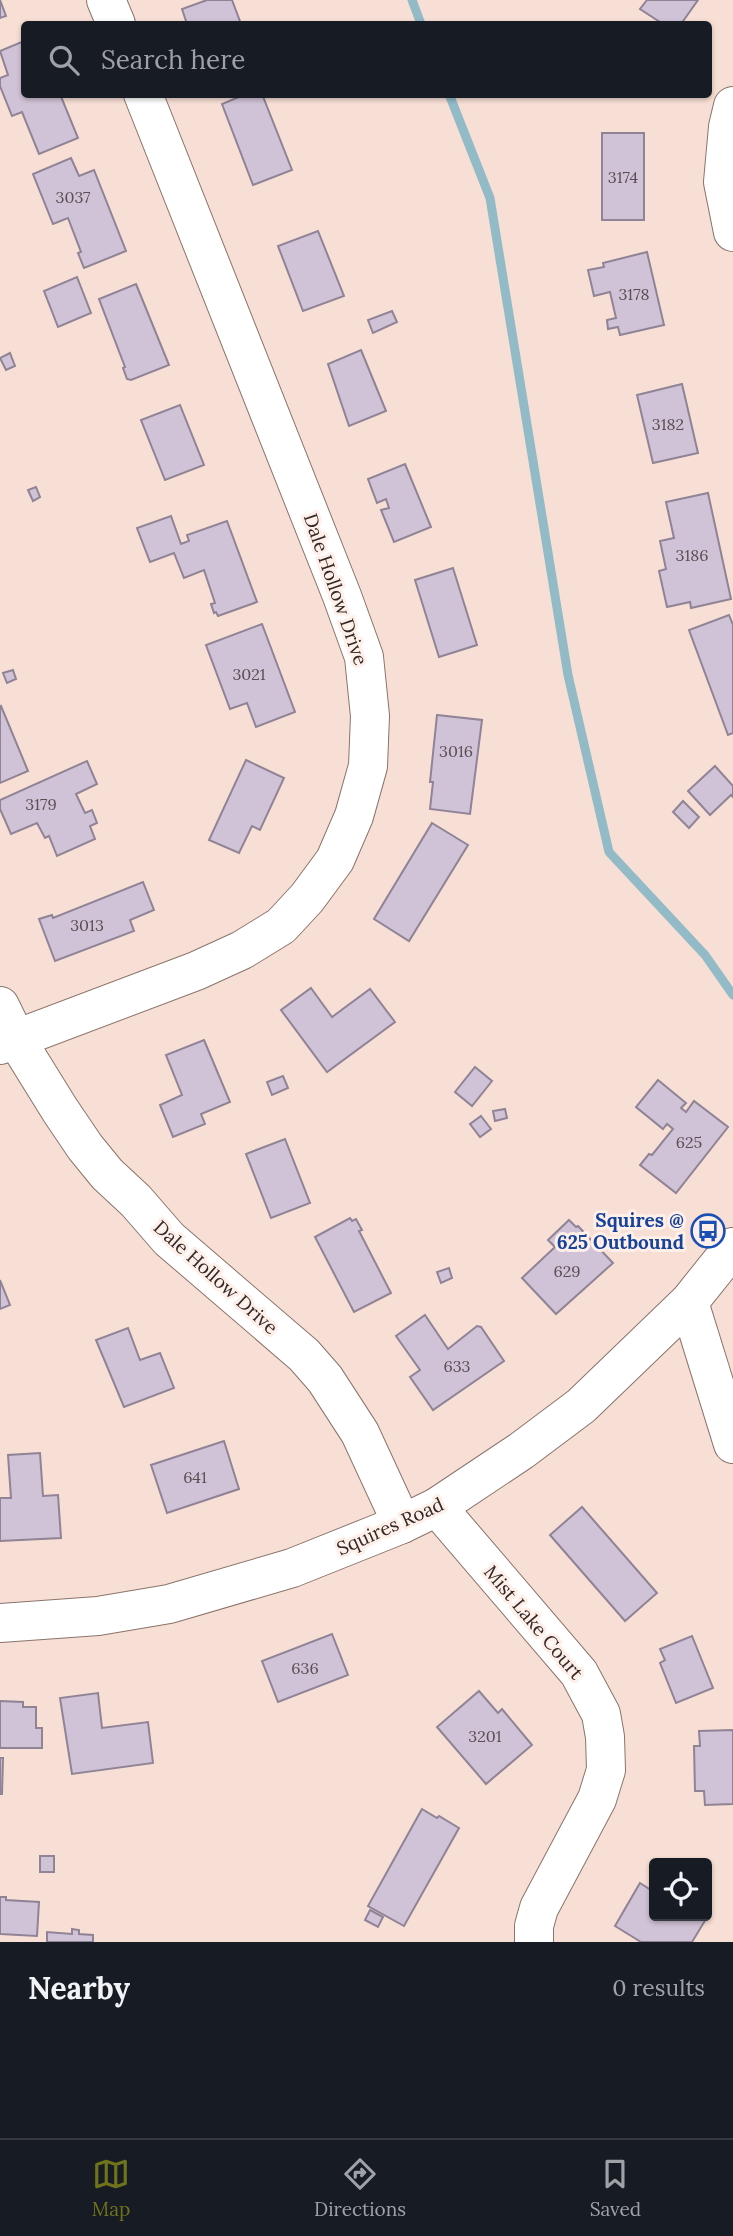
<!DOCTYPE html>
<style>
:root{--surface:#171b24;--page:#242831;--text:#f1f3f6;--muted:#9ea1a6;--line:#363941;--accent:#6f741a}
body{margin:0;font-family:Lora,serif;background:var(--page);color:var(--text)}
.controls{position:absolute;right:21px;bottom:21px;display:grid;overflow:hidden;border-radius:7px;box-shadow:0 2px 5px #0004}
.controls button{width:63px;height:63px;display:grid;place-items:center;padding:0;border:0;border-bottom:2px solid var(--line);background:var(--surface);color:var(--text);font:35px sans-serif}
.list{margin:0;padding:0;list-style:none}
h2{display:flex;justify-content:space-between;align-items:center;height:91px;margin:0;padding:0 28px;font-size:30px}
h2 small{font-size:23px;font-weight:400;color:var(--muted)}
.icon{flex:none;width:38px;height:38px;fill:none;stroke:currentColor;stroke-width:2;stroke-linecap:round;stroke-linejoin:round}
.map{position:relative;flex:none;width:733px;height:1942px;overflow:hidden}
.search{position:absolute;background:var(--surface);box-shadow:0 2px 5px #0004;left:21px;right:21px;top:21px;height:77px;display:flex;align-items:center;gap:18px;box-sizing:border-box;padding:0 24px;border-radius:7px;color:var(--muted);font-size:26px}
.sheet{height:196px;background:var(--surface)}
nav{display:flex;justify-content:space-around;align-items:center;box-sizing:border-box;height:98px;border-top:2px solid var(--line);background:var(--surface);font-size:19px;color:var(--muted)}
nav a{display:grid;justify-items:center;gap:4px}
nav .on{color:var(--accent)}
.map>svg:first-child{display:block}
</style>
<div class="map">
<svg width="733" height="1942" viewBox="0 0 733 1942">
<rect width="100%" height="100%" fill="#f8dfd5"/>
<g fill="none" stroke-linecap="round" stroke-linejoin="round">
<!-- stream -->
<g stroke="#92bac7" stroke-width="9">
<polyline points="412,0 421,24"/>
<polyline points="449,94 490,198 568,675 609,852 705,955 733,995"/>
</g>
</g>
<!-- building -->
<g fill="#d1c3d7" stroke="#8f8395" stroke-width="2">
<polygon points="0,0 6,16 0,18"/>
<polygon points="207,0 232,0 241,24 187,24 182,9"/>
<polygon points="647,0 698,0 681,24 663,24 640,9"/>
<polygon points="24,41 24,94 60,94 78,138 39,154 22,112 12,116 0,86 0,78 8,75 0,51"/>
<polygon points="246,94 262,94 292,170 253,185 222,104"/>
<rect x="602" y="133" width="42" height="87"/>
<polygon points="71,158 79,176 94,170 126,251 84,268 78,253 81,252 68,218 53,224 33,174"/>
<polygon points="318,231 344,296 303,311 278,246"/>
<polygon points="647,252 664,325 620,335 618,327 608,329 607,320 616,318 610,292 594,296 588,270 604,267 603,263"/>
<polygon points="77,277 91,313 58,327 44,291"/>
<polygon points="136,284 169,365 131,380 127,379 123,368 125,367 99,299"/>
<polygon points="392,311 397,322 373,333 368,320"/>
<polygon points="361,350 386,411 349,426 328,364"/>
<polygon points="10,353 15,366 6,370 0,358"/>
<polygon points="682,384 698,453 653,463 637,395"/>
<polygon points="180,405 204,465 165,480 141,420"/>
<polygon points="405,464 431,527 394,542 381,510 389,508 386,499 377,503 368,479"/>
<polygon points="36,487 40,497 33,501 28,490"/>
<polygon points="708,493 731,599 691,608 690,602 667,607 659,571 666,569 660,541 674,538 666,502"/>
<polygon points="171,516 181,544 189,541 187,535 227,521 257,602 218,616 216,612 214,613 211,604 215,603 204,570 184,578 174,553 150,562 137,528"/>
<polygon points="453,568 477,645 439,657 415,580"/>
<polygon points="729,615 733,625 733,733 728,735 689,630"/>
<polygon points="262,624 295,712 256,727 247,703 230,709 206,645"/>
<polygon points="13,670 16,679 7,683 3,673"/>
<polygon points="1,706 28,771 0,783 0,707"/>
<polygon points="437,715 482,720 470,814 430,809 433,782 430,782"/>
<polygon points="246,760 284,778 260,830 252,826 239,853 209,840"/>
<polygon points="87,761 97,784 76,794 85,813 92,810 97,823 90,826 95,839 57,856 49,836 45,838 37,823 11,834 0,809 0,800"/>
<polygon points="715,766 733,786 733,797 731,795 710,815 688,791"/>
<polygon points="683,801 699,817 689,828 673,812"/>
<polygon points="432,823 468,845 409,941 374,919"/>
<polygon points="143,882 154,910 130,920 134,931 55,961 39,919 52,915 53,918"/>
<polygon points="311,988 332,1017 370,989 395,1022 327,1072 281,1010"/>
<polygon points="204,1040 230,1102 201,1114 205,1124 173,1137 160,1105 182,1095 166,1055"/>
<polygon points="475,1067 492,1081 472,1106 455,1092"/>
<polygon points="283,1076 288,1088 272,1095 267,1082"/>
<polygon points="658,1080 686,1103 681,1108 686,1112 694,1101 728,1127 676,1193 640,1165 649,1154 652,1155 673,1129 667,1124 663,1129 636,1107"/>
<polygon points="505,1109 507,1118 495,1121 493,1111"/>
<polygon points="481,1116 491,1129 480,1137 470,1124"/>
<polygon points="285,1139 310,1203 271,1218 246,1154"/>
<polygon points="350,1218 352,1221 356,1219 362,1230 359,1231 391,1293 354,1312 315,1237"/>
<polygon points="569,1220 576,1227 578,1226 613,1263 556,1314 522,1278 555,1247 548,1240"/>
<polygon points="449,1268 452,1278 441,1283 437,1272"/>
<polygon points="0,1280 10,1305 0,1309"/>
<polygon points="425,1315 448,1349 477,1326 481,1327 504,1361 433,1410 410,1377 420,1370 396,1336"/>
<polygon points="128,1328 140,1360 160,1353 174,1388 124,1407 96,1340"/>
<polygon points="224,1441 239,1489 167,1513 151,1465"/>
<polygon points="40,1453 43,1496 58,1495 61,1538 0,1541 0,1498 11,1498 8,1455"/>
<polygon points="582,1507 657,1593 625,1621 550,1535"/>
<polygon points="332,1634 348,1675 278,1702 262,1661"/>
<polygon points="692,1636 713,1688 676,1703 660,1663 665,1660 660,1649"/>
<polygon points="479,1691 498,1713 502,1709 532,1745 486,1784 437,1727"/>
<polygon points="98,1693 102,1728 148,1722 153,1763 72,1774 60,1698"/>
<polygon points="0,1701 23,1702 23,1707 36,1707 36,1728 42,1728 42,1748 0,1748"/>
<polygon points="733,1730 733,1804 705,1805 704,1791 695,1791 694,1746 700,1746 699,1731"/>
<polygon points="0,1758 3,1758 2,1794 0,1794"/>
<polygon points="422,1809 437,1818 439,1816 459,1828 404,1926 368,1906"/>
<rect x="40" y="1856" width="14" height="16"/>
<polygon points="640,1883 654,1892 654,1916 700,1916 706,1919 692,1942 641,1942 615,1926"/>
<polygon points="0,1897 6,1897 6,1900 39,1902 37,1936 0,1934"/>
<polygon points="370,1910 383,1917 378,1927 365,1920"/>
<polygon points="72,1929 79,1930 79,1934 93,1935 93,1942 47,1942 47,1932 72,1934"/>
</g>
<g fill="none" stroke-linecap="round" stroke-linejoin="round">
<defs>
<g id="minor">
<polyline points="106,0 116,24"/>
<polyline points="733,106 728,127 723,182 733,232"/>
<polyline points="0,1006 16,1039 60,1110 85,1147 107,1174 136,1201 169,1239 304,1355 325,1379 360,1433 402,1524"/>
<polyline points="0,1045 196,971 242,950 281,926 307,898 335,860 354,816 368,766 370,716 364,657 342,596 143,94"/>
<polyline points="689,1302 733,1444"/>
<polyline points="437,1507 579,1673 601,1714 605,1737 606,1770 597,1799 539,1908 534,1926 534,1942"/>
<polyline points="0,1623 98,1616 169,1604 292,1568 402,1524 437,1507 521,1451 581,1406 689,1302 733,1247"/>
</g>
</defs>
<!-- minor casing -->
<use href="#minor" stroke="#8a746b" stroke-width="40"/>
<!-- minor -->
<use href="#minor" stroke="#fff" stroke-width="38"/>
</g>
<!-- icons -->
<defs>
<symbol id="bus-ring" viewBox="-11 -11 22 22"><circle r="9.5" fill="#feefe9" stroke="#1a4fb4" stroke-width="1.5"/><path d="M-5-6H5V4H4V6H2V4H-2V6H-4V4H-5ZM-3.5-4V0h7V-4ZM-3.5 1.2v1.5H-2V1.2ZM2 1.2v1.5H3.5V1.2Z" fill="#1a4fb4"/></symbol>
</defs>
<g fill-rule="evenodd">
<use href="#bus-ring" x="689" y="1212" width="38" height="38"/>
</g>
<g text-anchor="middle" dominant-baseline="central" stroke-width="6" stroke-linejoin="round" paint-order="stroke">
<!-- number labels -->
<g font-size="16" fill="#5a4f52">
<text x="623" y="177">3174</text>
<text x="73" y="197">3037</text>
<text x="634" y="294">3178</text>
<text x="668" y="424">3182</text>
<text x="692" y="555">3186</text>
<text x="249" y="674">3021</text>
<text x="456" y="751">3016</text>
<text x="41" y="804">3179</text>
<text x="87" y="925">3013</text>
<text x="689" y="1142">625</text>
<text x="567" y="1271">629</text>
<text x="457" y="1366">633</text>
<text x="195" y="1477">641</text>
<text x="305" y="1668">636</text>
<text x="485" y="1736">3201</text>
</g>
<!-- street labels -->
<g font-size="19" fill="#322825" stroke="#feefe9">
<text transform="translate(336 589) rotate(71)">Dale Hollow Drive</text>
<text transform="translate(216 1277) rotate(42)">Dale Hollow Drive</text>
<text transform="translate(390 1526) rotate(-24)">Squires Road</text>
<text transform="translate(534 1622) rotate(50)">Mist Lake Court</text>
</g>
<!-- transit labels -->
<g font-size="19" font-weight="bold" fill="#164399" stroke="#feefe9" text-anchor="end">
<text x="684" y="1220">Squires @<tspan x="684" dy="22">625 Outbound</tspan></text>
</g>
</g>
</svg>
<div class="controls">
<button><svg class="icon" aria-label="locate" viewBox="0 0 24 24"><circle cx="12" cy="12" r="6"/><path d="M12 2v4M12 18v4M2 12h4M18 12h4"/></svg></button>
</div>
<div class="search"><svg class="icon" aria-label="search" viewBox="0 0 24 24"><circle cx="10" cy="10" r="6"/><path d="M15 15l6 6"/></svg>Search here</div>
</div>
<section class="sheet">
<h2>Nearby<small>0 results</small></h2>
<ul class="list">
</ul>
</section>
<nav>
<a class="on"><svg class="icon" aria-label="map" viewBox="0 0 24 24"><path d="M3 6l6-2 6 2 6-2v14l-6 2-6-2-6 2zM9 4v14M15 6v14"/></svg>Map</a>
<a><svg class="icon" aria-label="directions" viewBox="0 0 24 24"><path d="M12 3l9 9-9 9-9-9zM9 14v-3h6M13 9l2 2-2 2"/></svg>Directions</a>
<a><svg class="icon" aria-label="saved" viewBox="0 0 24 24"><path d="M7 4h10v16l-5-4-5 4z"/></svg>Saved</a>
</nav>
